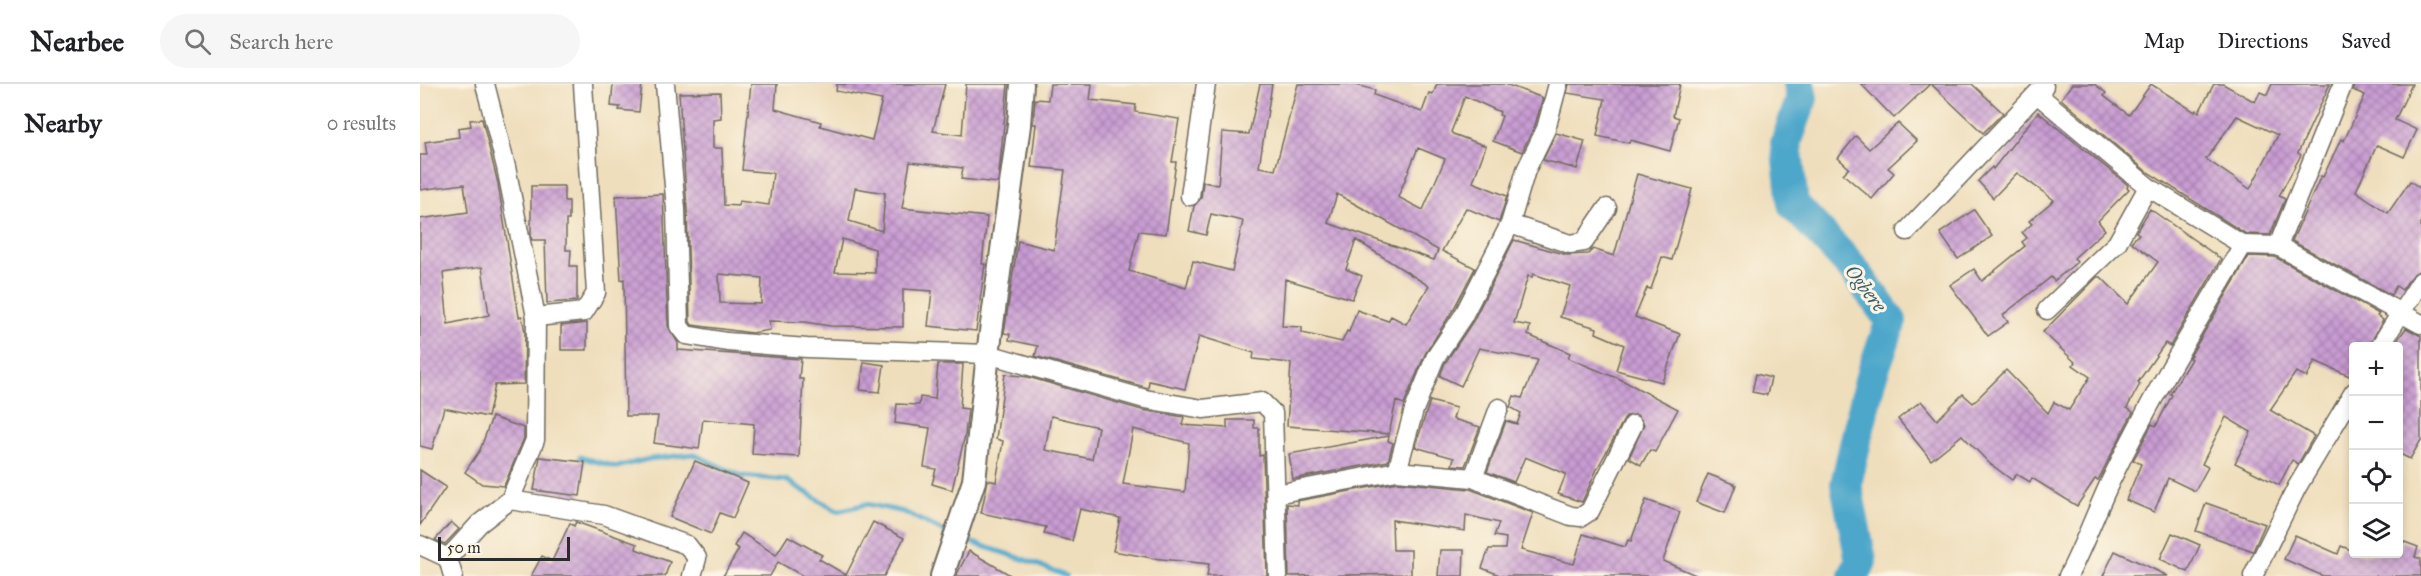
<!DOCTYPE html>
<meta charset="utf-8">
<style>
:root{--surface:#fff;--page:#f6f6f6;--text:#202124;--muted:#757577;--line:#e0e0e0}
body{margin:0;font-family:"IM FELL Great Primer",serif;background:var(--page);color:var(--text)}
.controls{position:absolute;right:18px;bottom:18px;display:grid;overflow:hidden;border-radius:6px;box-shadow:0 3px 9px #0003}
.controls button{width:54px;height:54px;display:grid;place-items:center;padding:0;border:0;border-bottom:2px solid var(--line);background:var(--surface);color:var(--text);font:30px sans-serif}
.scale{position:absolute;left:18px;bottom:15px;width:132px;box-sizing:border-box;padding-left:6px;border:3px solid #2b2b2b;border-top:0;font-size:16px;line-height:21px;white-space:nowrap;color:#2b2b2b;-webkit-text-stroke:4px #fcf5e5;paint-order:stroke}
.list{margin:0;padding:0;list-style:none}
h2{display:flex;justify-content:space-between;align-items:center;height:78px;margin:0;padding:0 24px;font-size:26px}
h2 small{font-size:20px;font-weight:400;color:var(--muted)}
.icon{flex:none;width:33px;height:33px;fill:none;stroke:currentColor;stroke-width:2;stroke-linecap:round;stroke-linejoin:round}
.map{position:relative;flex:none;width:2001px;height:492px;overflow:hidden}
header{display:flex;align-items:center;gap:36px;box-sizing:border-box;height:84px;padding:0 30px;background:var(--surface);border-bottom:2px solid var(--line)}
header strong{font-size:28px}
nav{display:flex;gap:33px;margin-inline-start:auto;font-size:21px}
.search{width:420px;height:54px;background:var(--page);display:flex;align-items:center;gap:15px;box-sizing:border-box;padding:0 21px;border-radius:33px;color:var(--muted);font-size:22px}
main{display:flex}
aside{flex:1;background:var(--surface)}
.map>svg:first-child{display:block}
</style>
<header>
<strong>Nearbee</strong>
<div class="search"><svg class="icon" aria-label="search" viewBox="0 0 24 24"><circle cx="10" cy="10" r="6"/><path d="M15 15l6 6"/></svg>Search here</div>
<nav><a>Map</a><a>Directions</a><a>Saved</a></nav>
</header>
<main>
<aside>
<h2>Nearby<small>0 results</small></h2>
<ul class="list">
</ul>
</aside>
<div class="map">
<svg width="2001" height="492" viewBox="0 0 2001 492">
<defs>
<pattern id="building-cross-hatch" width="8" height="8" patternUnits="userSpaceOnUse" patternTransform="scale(1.5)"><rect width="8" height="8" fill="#c99cd3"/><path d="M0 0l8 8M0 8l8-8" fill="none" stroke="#a37fab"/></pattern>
</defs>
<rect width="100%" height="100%" fill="#fcf5e5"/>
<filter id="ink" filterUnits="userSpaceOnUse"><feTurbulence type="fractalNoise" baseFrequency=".0167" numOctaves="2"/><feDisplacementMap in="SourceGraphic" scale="12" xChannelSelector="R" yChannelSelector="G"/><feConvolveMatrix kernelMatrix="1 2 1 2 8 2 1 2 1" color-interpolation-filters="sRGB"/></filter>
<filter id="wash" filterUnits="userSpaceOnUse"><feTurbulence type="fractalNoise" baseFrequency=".008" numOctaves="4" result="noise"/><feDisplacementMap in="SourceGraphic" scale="24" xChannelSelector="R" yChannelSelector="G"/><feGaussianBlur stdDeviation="1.35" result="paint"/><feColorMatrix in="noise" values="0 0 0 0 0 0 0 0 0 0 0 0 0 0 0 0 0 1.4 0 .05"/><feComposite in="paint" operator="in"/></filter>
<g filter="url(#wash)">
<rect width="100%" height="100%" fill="#efdebc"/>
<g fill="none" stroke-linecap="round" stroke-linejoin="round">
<!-- stream -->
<g stroke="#4da7cb" stroke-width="5">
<polyline points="160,373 196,383 229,375 273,370 321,392 366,396 417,427 447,420 484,428 531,451"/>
<polyline points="550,458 606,476 646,492"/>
</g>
<!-- river -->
<polyline stroke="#4da7cb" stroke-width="32" points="1379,0 1382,14 1366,59 1373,120 1432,183 1471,237 1450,296 1426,400 1441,477 1434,492"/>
</g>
<g id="blocks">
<!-- building -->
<g fill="url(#building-cross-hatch)" fill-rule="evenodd">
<polygon points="193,0 222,0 219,28 199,26 200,23 191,22"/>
<path d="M331 0H357L355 25 401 38 400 42 452 56 462 16 416 7 417 0H525L513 47 542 51 546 0H588L578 99 541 95 543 84 490 78 482 124 567 133 562 180H565L556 247 508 242 512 207 483 205V243L410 242 385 238 349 237 350 246 332 249 272 241 270 238 267 124 259 9 300 8 301 34 293 35V64H302L304 121 318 122 319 117 349 121 353 89 322 86ZM435 104 465 109 462 147 429 137ZM422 155 455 165V189L415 188ZM299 190 342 194 341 220 300 219Z"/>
<path d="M630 0H672L670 16 716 21 715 28 759 35 752 78H756L746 150 719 147 709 187 766 204 773 177 812 187 823 137 791 130 786 151 769 147 774 122 781 114 783 98 798 101 802 48 829 50 840 0H852L839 83 855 86 878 0H932L955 6 954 11 1002 28 1009 9 1013 10 1017 0H1085L1123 14 1115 41 1102 68 1073 57 1082 32 1079 31 1080 28 1045 12 1031 48 1033 50 1066 62 1053 98 1087 112 1079 138 1046 124 1022 167 1055 184 1033 226 1005 270 984 320 976 317 969 350 867 342 871 279 833 275 834 269 779 252 765 305 729 297 728 304 615 272 618 262 589 256 590 250 584 249 598 157 634 166 645 86 611 83 616 40H613L615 15 628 16ZM998 64 1025 75 1003 126 978 113ZM917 110 1018 166 1014 176 908 139ZM936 156 1009 202 986 240 971 232 968 237 937 226 929 248 927 247 922 258 882 249V243L862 242 865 195 932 215 942 192 926 185Z"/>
<polygon points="1149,0 1260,0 1253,32 1259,34 1250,67 1210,56 1209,59 1177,52 1185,15 1147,9"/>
<polygon points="1441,0 1510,0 1474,34"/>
<polygon points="1511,0 1552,0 1583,29 1563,49"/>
<path d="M1652 0H1674L1686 9 1684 12 1709 31 1731 0 1775 28 1776 26 1779 28 1794 0H1803L1835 18 1840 8 1847 11 1852 0H1910L1878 69 1881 71 1859 112 1865 115 1850 151 1826 150 1726 87 1641 15ZM1817 32 1858 51 1830 105 1786 75Z"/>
<polygon points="1934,0 1992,0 1975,36 1997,46 1984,73 1957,61 1936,107 1968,129 1990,97 2001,105 2001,186 1992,191 1982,206 1976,202 1971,211 1872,157 1901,92 1903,93 1921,55 1924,57 1945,11 1933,6"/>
<polygon points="1618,28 1708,101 1707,103 1709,105 1678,137 1685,146 1654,174 1657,178 1634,197 1631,193 1583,231 1588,238 1568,252 1530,201 1554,185 1562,197 1605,162 1602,158 1607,154 1602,148 1612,140 1609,137 1634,116 1597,89 1573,114 1558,97 1572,83 1573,85"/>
<path d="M62 35 78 100 99 233 102 232 105 248 104 300 75 301 68 333 24 324 12 365 0 362V135L48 128 44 100 0 106V71H7L5 58 39 53 38 44 51 42 50 36ZM62 183 69 231 28 240 23 189Z"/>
<polygon points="1478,39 1497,57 1468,84 1474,89 1452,115 1423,90 1429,84 1418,74 1436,52 1449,65"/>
<polygon points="1136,49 1165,57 1157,85 1123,76"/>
<polygon points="1217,90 1272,105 1252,176 1242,173 1231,205 1227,204 1215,233 1260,250 1242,298 1196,286 1204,261 1176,249 1177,244 1140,233 1150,202 1113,190 1112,193 1108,192 1094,239 1110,242 1108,251 1150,269 1148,274 1194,293 1194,292 1258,325 1235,368 1230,366 1221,381 1209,374 1224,340 1217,331 1206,332 1177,385 1162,418 1138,410 1146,390 1105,373 1094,398 1067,388 1086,337 1097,340 1101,329 1090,323 1094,312 1102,314 1118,276 1059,264 1041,302 1020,292 1025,279 1053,237 1094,156 1147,171 1168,170 1173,165 1194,172"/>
<polygon points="111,102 144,102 144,117 149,117 149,136 146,136 146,166 151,166 150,182 157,182 157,217 127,219 125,156 112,156 111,153"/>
<polygon points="243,110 248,242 258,259 258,266 381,275 379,295 383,295 379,373 332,370 334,340 283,335 279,365 234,359 238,332 206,332 204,195 201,196 196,112"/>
<polygon points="1730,125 1801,175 1750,262 1745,259 1718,298 1720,300 1707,324 1713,328 1678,396 1675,395 1657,422 1612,394 1610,398 1597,390 1592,396 1569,379 1542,351 1511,376 1478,335 1501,317 1517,336 1543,310 1553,319 1586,286 1628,329 1634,318 1649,326 1670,293 1653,281 1655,278 1623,248 1677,193 1681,193 1708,220 1738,178 1711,158 1719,150 1716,148"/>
<polygon points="1554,126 1572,152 1538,175 1520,149"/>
<polygon points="1829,172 1855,173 1959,230 1957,232 1963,236 1949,262 1934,262 1934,294 1895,277 1887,293 1876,288 1850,326 1894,352 1878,380 1872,376 1859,401 1815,379 1831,348 1806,333 1782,380 1788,383 1775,407 1748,394 1734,428 1706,416 1721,380 1713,376 1716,371 1732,340 1736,342 1752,311 1750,310 1771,275 1769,274"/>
<polygon points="167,239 167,266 141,266 141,242"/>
<polygon points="1986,244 2001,252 2001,356 1990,375 1978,369 1978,262 1973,262"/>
<polygon points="444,278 464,281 460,308 440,306"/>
<polygon points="518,280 543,280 540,324 548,325 545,351 532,406 512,400 516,385 504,383 510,344 475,339 477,320 499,321 500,313 515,315"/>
<path d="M585 290 608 293 722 326 764 333 762 341 807 344V336H834V344H839V372L843 371 847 492H787L789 480 732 474 693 467 700 434 660 425 652 457 624 450 626 443 561 429 568 396 576 398 583 357 576 355ZM631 332 678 343 672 375 625 366ZM713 345 769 359 765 408 703 400Z"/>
<polygon points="1336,290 1351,294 1347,311 1332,308"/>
<polygon points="1010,317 1036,324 1033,335 1060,343 1045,382 1032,381 1034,374 995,363"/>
<polygon points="72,333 104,344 104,354 84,402 62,400 45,388 60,366"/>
<polygon points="969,352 968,357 973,359 968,377 873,395 869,370"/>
<polygon points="120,373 165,378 160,412 114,406"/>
<polygon points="275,377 328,399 313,434 300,429 291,450 250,433"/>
<polygon points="0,386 26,403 0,441"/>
<polygon points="1288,390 1316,401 1305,429 1276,418"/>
<polygon points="978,398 1050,405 1113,429 1101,466 1154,480 1163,450 1205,463 1208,456 1211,457 1226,416 1260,428 1243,477 1278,492 1082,492 1062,484 1069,465 1085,465 1086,454 1074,452 1079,439 1046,431 1045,447 972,436 973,466 991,466 991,490 869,492 867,420 878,421 877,417"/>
<polygon points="1786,419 1845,440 1833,467 1776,447"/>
<polygon points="31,438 39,445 25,460 15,456"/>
<polygon points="156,438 217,460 216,465 250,478 245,492 111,492 122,472 132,477 150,439 154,442"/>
<polygon points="453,438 484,454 464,492 383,492 358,478 350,492 303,492 319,465 314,462 322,449 356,471 368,452 402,471 399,475 426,491"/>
<polygon points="1752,449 1780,461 1768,488 1740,475"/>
<polygon points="1875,451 1918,470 1921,462 1934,467 1934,470 1978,470 1982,457 1998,463 1995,473 2001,475 2001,492 1903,492 1864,475"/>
<polygon points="1020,466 1044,466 1043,492 1018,492"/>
<polygon points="549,467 592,492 536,492"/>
<polygon points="1695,467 1748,492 1683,492"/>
</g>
</g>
</g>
<g filter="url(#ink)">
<use href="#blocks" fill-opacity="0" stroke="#706a5e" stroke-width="1.5"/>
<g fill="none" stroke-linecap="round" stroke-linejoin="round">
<defs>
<g id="minor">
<polyline points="245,0 256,125 259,242 266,251 307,258 387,264 568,270 725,315 783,325 842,318 853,329 858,492"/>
<polyline points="1617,10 1728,103 1823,161"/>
<polyline points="770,112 786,0"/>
<polyline points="1090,140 1150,160 1164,158 1187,124"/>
<polyline points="1487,147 1624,2"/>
<polyline points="1858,162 1923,0"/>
<polyline points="1627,226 1697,159 1728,103"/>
<polyline points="116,233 164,228 176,209 163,0"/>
<polyline points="1960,262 2001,197"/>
<polyline points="977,387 994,326 1015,274 1043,232 1090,140 1106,86 1126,45 1138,0"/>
<polyline points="1053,394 1079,324"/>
<polyline points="856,410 977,387 1053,394 1151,432 1161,433 1170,427 1213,341"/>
<polyline points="90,416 184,431 267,461 277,474 272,492"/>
<polyline points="0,461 28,474"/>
<polyline points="28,474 59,440 90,416 115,356 116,233 86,83 65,0"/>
<polyline points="28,474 33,492"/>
<path d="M1648 492C1664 461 1676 428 1691 396 1730 315 1777 238 1823 161L1858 162 2001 240"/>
<polyline points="1833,492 1877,403 1934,308"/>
</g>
<polyline id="tertiary" points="522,492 554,397 568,270 599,41 602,0"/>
</defs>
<!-- minor casing -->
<use href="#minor" stroke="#706a5e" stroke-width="21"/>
<!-- tertiary casing -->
<use href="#tertiary" stroke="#706a5e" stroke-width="26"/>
<!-- minor -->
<use href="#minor" stroke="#fff" stroke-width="18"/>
<!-- tertiary -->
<use href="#tertiary" stroke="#fff" stroke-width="22"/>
</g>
</g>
<g text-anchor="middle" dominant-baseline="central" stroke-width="6" stroke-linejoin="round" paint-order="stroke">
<!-- water labels -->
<g font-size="20" font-style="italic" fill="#395d6b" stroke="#fcf5e5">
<text transform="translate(1446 204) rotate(53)">Ogbere</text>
</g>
</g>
</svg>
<div class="controls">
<button>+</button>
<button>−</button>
<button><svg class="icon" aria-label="locate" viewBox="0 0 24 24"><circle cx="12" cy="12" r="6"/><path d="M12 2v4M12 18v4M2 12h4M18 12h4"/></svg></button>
<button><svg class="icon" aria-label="layers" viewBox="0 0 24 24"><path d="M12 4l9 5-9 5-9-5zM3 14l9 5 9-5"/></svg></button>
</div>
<div class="scale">50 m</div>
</div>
</main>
